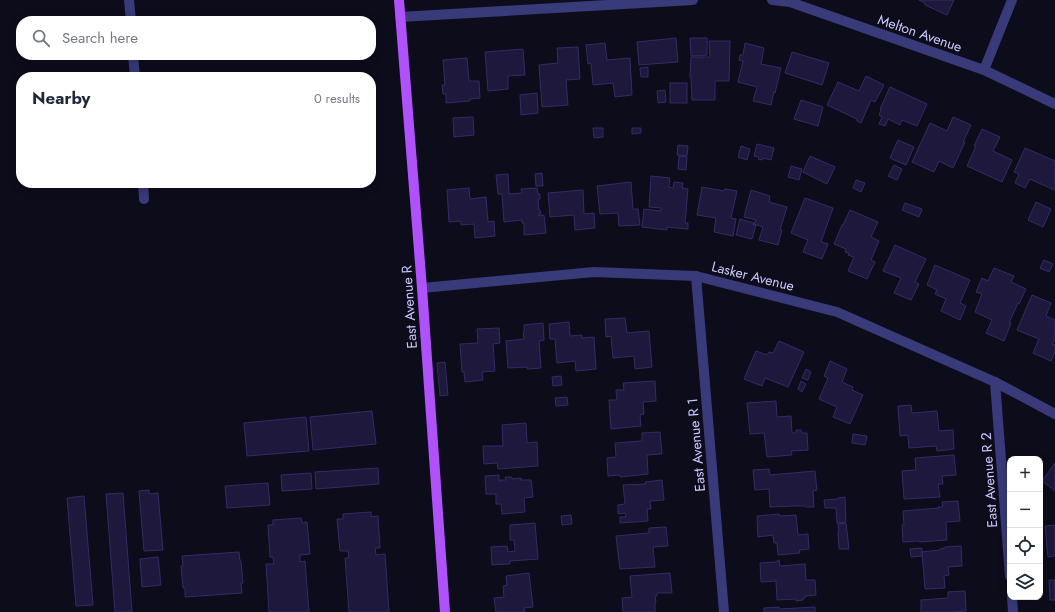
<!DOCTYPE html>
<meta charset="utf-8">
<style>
:root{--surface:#fff;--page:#f2f2f3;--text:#1f2937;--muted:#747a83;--line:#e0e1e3}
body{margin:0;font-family:Jost,sans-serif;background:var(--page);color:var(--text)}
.controls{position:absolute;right:12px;bottom:12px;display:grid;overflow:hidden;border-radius:8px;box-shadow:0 2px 10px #0003}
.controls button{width:36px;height:36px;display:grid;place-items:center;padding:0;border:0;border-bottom:1px solid var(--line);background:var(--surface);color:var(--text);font:20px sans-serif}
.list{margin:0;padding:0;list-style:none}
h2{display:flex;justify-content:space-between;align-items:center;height:52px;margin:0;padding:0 16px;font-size:17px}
h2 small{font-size:13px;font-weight:400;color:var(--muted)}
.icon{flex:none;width:22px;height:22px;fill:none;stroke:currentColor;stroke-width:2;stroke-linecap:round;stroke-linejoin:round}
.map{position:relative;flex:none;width:1055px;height:612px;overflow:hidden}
.search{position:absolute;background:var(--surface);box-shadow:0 2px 10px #0003;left:16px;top:16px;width:360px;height:44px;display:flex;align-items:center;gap:10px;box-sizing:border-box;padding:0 14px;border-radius:16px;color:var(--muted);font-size:15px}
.panel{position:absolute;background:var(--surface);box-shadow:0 2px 10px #0003;left:16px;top:72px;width:360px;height:116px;border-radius:16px}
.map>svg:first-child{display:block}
</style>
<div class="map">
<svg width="1055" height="612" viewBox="0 0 1055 612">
<rect width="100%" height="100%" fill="#0d0c1b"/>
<!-- building -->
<g fill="#1d183c" stroke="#332b67">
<polygon points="919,0 954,0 947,15 925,5 925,3"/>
<polygon points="676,38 678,62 639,65 637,42"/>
<polygon points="690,38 707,38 707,55 691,56"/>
<polygon points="709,41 730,41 729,81 715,81 715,100 692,100 691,77 690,77 691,57 710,57"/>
<polygon points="605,43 607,60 630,58 632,95 615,97 613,83 593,85 591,63 588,64 586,45"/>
<polygon points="745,43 764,48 761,64 781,68 775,93 774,92 771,105 753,101 757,87 738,82 743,61 739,60 740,55 743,55"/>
<polygon points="578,47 580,79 566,80 568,105 542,107 539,65 558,63 557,48"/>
<polygon points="523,49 525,75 508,76 508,89 488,91 485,52"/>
<polygon points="792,52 829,63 822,85 785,73"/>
<polygon points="467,58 469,81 479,81 480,98 470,99 470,101 446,103 446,94 443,94 442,85 445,85 443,60"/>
<polygon points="648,67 648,77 641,77 640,68"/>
<polygon points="866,76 884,85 875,102 871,100 861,123 857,121 857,119 827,105 838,82 859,91"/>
<rect x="670" y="83" width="17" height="20"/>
<polygon points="890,87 927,104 917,126 902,120 900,125 888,119 885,126 879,124 882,117 879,115 881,110 880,109"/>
<polygon points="665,90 666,102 658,103 657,91"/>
<polygon points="537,93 538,113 521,115 520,95"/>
<polygon points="801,100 823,107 818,126 794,119"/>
<polygon points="473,117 474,135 454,137 453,118"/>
<polygon points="953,117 971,125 963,142 965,142 953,168 939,161 934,172 912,162 930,123 947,131"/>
<polygon points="593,128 603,128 603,137 594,138"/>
<polygon points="632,128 641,128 641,133 632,134"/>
<polygon points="982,129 1000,137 993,151 1012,160 1002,182 967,166 976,146 974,146"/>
<polygon points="898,140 914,147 906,165 890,158"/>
<polygon points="757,144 774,148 771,160 763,158 762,160 758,159 759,157 754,156"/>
<polygon points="678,145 688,146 687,156 677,155"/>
<polygon points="741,146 750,149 747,160 738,157"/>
<polygon points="1025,148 1055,161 1055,186 1054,190 1030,179 1025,188 1015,183 1019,174 1014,172"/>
<polygon points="679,156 687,157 686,170 678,169"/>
<polygon points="810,156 835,167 827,184 803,172"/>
<polygon points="894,165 902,169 897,180 888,176"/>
<polygon points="791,166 802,169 799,180 788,177"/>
<polygon points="542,173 543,186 536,186 535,174"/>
<polygon points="508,174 509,194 522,193 521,189 537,188 538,194 540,194 540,199 538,199 539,210 540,210 541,214 539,214 539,216 544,215 546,233 524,235 524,223 522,223 522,220 504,222 502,194 498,194 496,175"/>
<polygon points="651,176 670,178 669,187 673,188 674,182 683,183 682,188 688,189 685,223 688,223 688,229 667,227 667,230 642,227 644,209 661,211 661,208 649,207"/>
<polygon points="856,180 865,183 861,192 853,188"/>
<polygon points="631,182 633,209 638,209 640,225 619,226 618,213 600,214 597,186"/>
<polygon points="702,187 724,191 725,189 737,191 731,218 736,219 733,236 714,232 716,218 697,215"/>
<polygon points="469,188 470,199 486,197 488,222 494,221 495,236 475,238 474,224 461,225 461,221 449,222 447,190"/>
<polygon points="583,190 584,214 594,213 595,228 575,230 574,215 550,217 548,193"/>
<polygon points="751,190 770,196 769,202 787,207 780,230 782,230 778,245 759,240 763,227 754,224 756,220 744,217"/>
<polygon points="805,198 833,208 821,242 828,244 822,259 803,252 808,240 791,233"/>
<polygon points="1036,202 1051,209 1043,227 1028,220"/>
<polygon points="905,203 922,209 919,217 902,210"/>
<polygon points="850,210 878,222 871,237 879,241 871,260 875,262 867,279 848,271 854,257 848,255 849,253 845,252 846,249 834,244 842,225 843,225"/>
<polygon points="740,219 754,223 753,225 756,225 752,239 736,235"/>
<polygon points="895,245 926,259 915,282 919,284 911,300 894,293 901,278 883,271"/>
<polygon points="1044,260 1053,264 1049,272 1040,268"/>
<polygon points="935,265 970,280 960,303 966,306 960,320 941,311 946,299 935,294 937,290 927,285"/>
<polygon points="994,268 1014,276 1011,282 1026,289 1019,304 1018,303 1009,323 1011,323 1004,341 986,333 992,320 975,312 982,294 976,292 982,278 988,281"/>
<polygon points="1032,295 1051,303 1046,316 1055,320 1055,338 1052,344 1055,345 1055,352 1051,361 1033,353 1039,339 1017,330"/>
<polygon points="625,318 627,333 649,331 652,367 635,369 634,356 613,358 611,336 606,337 605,319"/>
<polygon points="569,322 570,336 582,335 582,338 594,337 596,369 576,371 575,361 557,363 555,339 550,339 549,324"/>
<polygon points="543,323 544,340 539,341 541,368 527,369 527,367 508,368 506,341 524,339 523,332 524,332 524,325"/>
<polygon points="499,328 500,343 493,344 495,371 482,372 483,380 465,382 464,372 462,372 460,344 478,343 477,329"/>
<polygon points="779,341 804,352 788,387 765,378 762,386 744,379 756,351 767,355 769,352 773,353"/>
<polygon points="830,361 847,369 842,382 853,387 852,390 863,395 850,424 833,417 837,407 819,399 828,378 824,376"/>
<polygon points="445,362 448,395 440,396 437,363"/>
<polygon points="806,369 811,372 808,380 802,378"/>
<polygon points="561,376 562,385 553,386 552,377"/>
<polygon points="655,381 656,401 643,402 644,414 640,415 641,426 611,429 609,400 617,400 616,390 624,390 623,383"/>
<polygon points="801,381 806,384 802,392 798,389"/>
<polygon points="567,397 568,405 556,406 555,398"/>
<polygon points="776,401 777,417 791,416 792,433 796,433 796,430 801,430 802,433 807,433 808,450 791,451 792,455 767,457 764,433 750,434 747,403"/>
<polygon points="911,405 912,413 937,411 939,431 953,430 954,449 937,451 936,446 909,448 908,435 900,436 898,406"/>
<polygon points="372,411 376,444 313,450 310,417"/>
<polygon points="306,417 309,451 247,456 244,423"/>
<polygon points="526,423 527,443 537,442 538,466 498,469 497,463 484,464 483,446 503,446 502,425"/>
<polygon points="660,432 662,454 647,455 648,474 620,477 620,475 608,476 607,458 616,457 615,443 642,441 642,433"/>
<polygon points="853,434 867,436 865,445 852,443"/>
<polygon points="954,455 956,475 942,476 943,484 938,484 940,497 904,499 902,471 916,470 915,458"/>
<polygon points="1055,463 1055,491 1042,481"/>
<polygon points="378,468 379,484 316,489 315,472"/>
<polygon points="769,469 770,475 815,471 817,490 813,491 814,507 805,507 805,506 794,506 770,507 769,489 755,490 753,470"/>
<polygon points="311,473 312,489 282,491 281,475"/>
<polygon points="499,475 499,481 501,481 500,480 506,480 505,477 512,477 512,479 521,478 521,480 531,480 533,497 524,498 525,512 502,514 501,504 496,504 496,494 486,494 485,476"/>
<polygon points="662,480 664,500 650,501 651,509 647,509 648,521 620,523 620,517 626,517 625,513 618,514 618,505 625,504 623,485 646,484 645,482"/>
<polygon points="268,483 270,505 227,508 225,486"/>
<polygon points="149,490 149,494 158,493 163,550 144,551 139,491"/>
<polygon points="123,493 132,612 115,612 106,494"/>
<polygon points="84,496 93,605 76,606 67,498"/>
<polygon points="845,497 846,522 837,523 836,508 825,508 824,500 838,499 838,498"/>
<polygon points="958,501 960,521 946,522 947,540 919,542 919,541 903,542 902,525 904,525 903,511 939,508 938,507 943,507 942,502"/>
<polygon points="371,512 371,517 378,516 380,548 375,548 376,555 385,554 389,612 349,612 345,558 349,558 348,551 340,551 337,519 343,519 343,514"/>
<polygon points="779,514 779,516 796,515 798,535 808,534 809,549 799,550 800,553 778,555 777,543 774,543 773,535 758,537 757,516"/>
<polygon points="571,515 572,524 562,525 561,516"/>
<polygon points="301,518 302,523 307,522 310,554 300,555 300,562 305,561 309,612 269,612 266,564 274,564 273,557 270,557 268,525 273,525 273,520"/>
<polygon points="535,523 538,559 510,561 510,564 492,565 491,547 507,546 508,552 515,551 514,540 510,540 510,525"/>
<polygon points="846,523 849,549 839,549 838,532 839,532 838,524"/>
<polygon points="1055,525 1055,556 1048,557 1045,526"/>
<polygon points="666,527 668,546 653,547 655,567 620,569 616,536 649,533 649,528"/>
<polygon points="961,546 962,566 948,567 949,575 944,576 945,588 925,589 922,552 940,550 940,549 945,548 945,547"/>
<polygon points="922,548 922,556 911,557 910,549"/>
<polygon points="239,552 240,561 241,561 243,583 241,583 242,593 185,597 185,588 183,588 181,566 183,566 182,556"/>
<polygon points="158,557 161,585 142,587 140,559"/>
<polygon points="779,560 780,566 805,564 806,580 815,580 816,595 805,596 805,598 803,599 803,600 796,601 796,599 777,600 776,581 761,582 760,563 777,562 777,561"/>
<polygon points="529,573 533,607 524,608 525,612 496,612 494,598 504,597 503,586 507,585 506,576"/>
<polygon points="670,573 672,593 657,593 657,596 655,596 656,602 655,602 655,612 623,612 622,598 632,597 630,576"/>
<polygon points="1049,580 1055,580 1055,600 1050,600"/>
<polygon points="965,591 966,611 952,612 921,612 921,600 948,598 948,592"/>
<polygon points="779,607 780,609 815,607 815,612 764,612 764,608"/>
</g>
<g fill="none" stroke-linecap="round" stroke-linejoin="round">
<!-- minor -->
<g stroke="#383a79" stroke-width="10">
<polyline points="129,0 131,21"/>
<polyline points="772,0 790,2 984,70 1055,104"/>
<polyline points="400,17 693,0"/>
<polyline points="133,55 135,77"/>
<polyline points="984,70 1012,0"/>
<polyline points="143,183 144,199"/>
<polyline points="696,276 724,612"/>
<polyline points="422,288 594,272 696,276 837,312 995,382 1055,414"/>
<polyline points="995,382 1010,576"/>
<polyline points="1012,597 1013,612"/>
</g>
<!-- major -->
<polyline stroke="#af52fa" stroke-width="10" points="399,0 422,288 445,612"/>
</g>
<g text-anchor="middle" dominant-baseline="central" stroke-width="3.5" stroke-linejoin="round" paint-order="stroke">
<!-- street labels -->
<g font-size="14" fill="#cac8fd" stroke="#0d0c1b">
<text transform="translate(920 33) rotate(19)">Melton Avenue</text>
<text transform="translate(753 276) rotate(14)">Lasker Avenue</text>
<text transform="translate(409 307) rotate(-94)">East Avenue R</text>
<text transform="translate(696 445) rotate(-95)">East Avenue R 1</text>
<text transform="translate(989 480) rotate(-94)">East Avenue R 2</text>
</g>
</g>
</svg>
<div class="controls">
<button>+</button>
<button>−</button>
<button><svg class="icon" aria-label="locate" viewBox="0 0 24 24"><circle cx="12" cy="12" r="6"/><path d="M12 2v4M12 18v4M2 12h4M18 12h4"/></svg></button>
<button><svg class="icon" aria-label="layers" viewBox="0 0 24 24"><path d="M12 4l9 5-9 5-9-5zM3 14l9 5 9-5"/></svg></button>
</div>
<div class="search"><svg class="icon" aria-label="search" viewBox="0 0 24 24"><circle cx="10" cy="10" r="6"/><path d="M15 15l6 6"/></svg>Search here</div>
<section class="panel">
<h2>Nearby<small>0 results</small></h2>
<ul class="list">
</ul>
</section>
</div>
